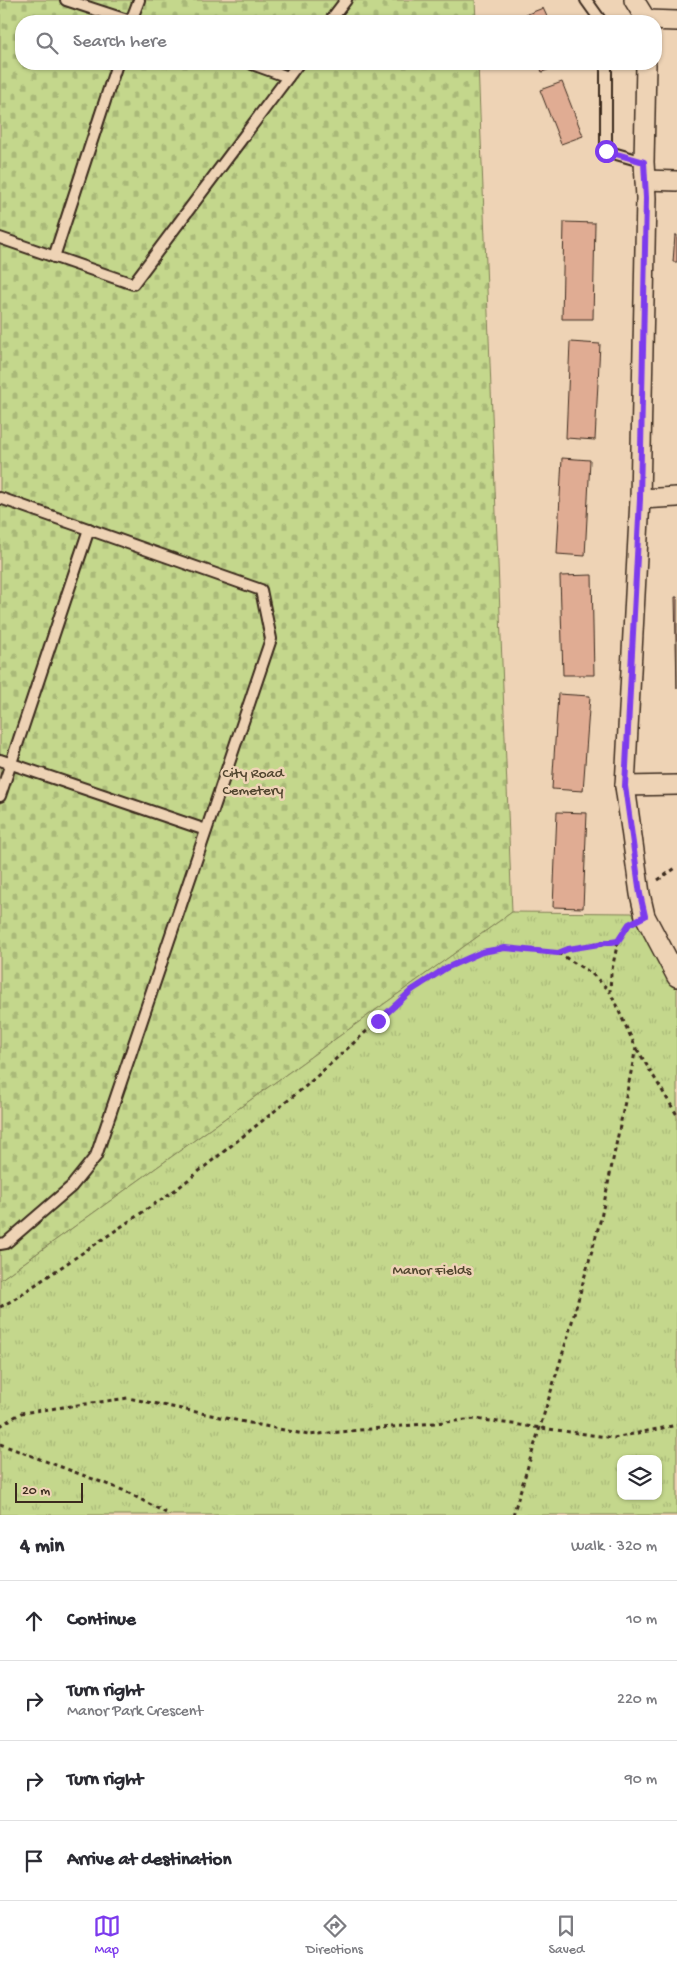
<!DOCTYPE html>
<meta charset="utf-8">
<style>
:root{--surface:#fff;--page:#f7f7f7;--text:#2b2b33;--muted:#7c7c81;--line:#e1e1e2;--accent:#7c3aed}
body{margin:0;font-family:"Gochi Hand",sans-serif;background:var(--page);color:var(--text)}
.controls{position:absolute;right:15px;bottom:15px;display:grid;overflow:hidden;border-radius:10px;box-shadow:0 1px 4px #0004}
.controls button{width:45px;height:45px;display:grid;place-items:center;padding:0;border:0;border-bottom:1px solid var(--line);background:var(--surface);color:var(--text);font:25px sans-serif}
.scale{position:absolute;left:15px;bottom:12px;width:68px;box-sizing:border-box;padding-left:5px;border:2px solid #3b2a1e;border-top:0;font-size:14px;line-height:18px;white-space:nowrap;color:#3b2a1e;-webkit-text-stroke:4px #eed3b5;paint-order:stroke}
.stop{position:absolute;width:15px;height:15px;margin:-11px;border:4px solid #7c3aed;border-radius:50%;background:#fff}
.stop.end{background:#7c3aed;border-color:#fff;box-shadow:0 1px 5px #0008}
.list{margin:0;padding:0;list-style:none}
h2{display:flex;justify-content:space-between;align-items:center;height:65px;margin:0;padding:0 20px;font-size:21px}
h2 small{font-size:16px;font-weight:400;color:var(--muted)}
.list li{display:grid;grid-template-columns:32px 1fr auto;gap:15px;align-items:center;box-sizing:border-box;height:80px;padding:0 20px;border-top:1px solid var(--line)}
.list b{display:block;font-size:19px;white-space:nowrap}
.list p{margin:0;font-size:16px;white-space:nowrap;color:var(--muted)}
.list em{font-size:16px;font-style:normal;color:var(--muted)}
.icon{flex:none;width:28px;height:28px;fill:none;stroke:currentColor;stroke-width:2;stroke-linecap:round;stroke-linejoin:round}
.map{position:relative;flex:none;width:677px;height:1515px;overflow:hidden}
.search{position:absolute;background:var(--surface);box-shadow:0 1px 4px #0004;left:15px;right:15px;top:15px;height:55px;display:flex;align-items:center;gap:12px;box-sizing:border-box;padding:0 18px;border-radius:20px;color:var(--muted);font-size:19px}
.sheet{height:385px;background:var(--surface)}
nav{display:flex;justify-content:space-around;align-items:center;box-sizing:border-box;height:70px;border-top:1px solid var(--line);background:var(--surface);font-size:14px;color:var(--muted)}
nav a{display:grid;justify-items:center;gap:2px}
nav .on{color:var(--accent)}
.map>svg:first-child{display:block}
</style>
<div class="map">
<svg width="677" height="1515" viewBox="0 0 677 1515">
<defs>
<pattern id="cemetery-stones" width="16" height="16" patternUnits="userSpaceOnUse" patternTransform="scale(1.25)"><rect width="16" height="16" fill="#c4d78c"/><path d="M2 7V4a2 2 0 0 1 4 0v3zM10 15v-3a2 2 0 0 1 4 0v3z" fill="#a9b978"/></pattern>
<pattern id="park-tufts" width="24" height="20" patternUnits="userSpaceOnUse" patternTransform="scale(1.25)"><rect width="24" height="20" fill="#c4d78c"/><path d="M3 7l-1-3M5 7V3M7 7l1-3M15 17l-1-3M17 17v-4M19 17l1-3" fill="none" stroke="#a9b978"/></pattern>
</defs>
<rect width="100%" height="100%" fill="#eed3b5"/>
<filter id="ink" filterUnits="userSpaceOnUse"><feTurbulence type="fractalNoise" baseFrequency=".02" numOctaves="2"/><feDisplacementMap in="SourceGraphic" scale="10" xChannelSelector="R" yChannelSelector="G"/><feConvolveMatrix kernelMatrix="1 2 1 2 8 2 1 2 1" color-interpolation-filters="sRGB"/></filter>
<g filter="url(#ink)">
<!-- cemetery -->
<polygon fill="url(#cemetery-stones)" stroke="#808055" points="0,0 475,0 476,21 21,21 21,64 478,64 512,912 0,1280"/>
<!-- park -->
<path fill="url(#park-tufts)" stroke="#808055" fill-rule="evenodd" d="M512 912 632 913 677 981V1515H0V1280ZM621 1459H658V1496H621Z"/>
<!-- building -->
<g fill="#e0ac93" stroke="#3b2a1e">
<polygon points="543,8 549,21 522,21 520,17"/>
<polygon points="539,64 564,64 542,72"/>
<polygon points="562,82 583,136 561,144 540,90"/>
<polygon points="564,222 595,223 593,319 562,319"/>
<polygon points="675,235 677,235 677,262 673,262"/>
<polygon points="570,342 600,344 595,440 566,438"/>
<polygon points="562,458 590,460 585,556 557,554"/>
<polygon points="592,575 594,675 563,675 560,576"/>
<polygon points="675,597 677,597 677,688"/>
<polygon points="558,694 590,696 583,791 552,789"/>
<polygon points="557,812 587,813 583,908 553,907"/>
</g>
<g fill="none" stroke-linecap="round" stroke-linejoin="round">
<defs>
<g id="lane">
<polyline points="66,0 130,21"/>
<polyline points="586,0 601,21"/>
<polyline points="131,21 139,0"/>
<polyline points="330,21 346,0"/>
<polyline points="252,64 288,77"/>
<polyline points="606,64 606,151 644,162"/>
<polyline points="0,238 133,284 298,64"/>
<polyline points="54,257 117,64"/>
<polyline points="0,498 261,590 271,639 96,1156 71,1187 6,1243 0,1244"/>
<polyline points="0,760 206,830"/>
<polyline points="0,796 89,529"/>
</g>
<g id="street">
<polyline points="634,0 647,21"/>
<polyline points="647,20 677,21"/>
<polyline points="646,64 644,162 646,198 640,499 625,786 640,894 645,916 677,977"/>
<polyline points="645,180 677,181"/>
<polyline points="640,499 677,497"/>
<polyline points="625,786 677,785"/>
</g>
</defs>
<!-- lane casing -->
<use href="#lane" stroke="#3b2a1e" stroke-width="14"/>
<!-- street casing -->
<use href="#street" stroke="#3b2a1e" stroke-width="22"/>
<!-- path -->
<g stroke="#3b2a1e" stroke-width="3" stroke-dasharray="4 4" stroke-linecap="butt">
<polyline points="658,880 677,867"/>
<polyline points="558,953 591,973 610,991"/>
<polyline points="637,1049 677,1115"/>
<polyline points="0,1307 13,1300 178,1188 306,1086 412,990 446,968 482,952 505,948 558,953 568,949 618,941 628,926"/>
<polyline points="0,1426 21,1413 128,1398 308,1435 476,1419 614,1438 677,1425"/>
<polyline points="0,1444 125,1491 170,1515"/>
<polyline points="513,1515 568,1336 601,1218 636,1048 610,992 611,974 618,941"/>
</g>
<!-- lane -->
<use href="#lane" stroke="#eed3b5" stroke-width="10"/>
<!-- street -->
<use href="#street" stroke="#eed3b5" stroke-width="19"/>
</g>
</g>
<g fill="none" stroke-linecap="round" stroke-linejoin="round" filter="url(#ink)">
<!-- route -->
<polyline stroke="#7c3aed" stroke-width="6" points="378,1021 412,990 446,968 482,952 505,948 558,953 568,949 618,941 629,924 645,916 640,894 625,786 640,499 646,198 644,162 606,151"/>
</g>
<g text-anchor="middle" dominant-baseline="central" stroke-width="5" stroke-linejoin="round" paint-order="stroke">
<!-- park labels -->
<g font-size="15" fill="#50442e" stroke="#eed3b5">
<text x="253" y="774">City Road<tspan x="253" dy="17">Cemetery</tspan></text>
<text x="432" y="1271">Manor Fields</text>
</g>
</g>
</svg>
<div class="controls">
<button><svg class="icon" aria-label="layers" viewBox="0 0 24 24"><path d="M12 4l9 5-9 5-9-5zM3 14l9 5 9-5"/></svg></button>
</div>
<div class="scale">20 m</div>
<div class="stop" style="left:606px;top:151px"></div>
<div class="stop end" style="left:378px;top:1021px"></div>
<div class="search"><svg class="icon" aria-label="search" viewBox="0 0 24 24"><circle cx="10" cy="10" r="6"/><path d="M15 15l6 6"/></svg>Search here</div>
</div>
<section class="sheet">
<h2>4 min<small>Walk · 320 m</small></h2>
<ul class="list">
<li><svg class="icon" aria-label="ahead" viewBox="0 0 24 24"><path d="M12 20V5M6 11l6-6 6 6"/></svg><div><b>Continue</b></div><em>10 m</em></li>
<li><svg class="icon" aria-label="right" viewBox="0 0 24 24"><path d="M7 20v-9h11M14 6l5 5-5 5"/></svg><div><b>Turn right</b><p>Manor Park Crescent</p></div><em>220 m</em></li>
<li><svg class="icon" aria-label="right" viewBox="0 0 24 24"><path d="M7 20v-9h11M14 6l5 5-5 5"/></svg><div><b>Turn right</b></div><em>90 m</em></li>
<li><svg class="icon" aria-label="arrive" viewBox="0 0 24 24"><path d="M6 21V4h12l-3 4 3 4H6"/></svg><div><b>Arrive at destination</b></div></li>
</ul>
</section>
<nav>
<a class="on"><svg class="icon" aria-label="map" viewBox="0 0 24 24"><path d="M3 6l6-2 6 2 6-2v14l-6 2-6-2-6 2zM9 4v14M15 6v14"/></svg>Map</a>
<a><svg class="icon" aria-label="directions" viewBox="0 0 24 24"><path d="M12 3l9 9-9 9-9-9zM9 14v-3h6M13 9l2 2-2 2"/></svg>Directions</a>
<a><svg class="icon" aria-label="saved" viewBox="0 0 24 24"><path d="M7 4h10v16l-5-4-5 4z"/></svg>Saved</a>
</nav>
